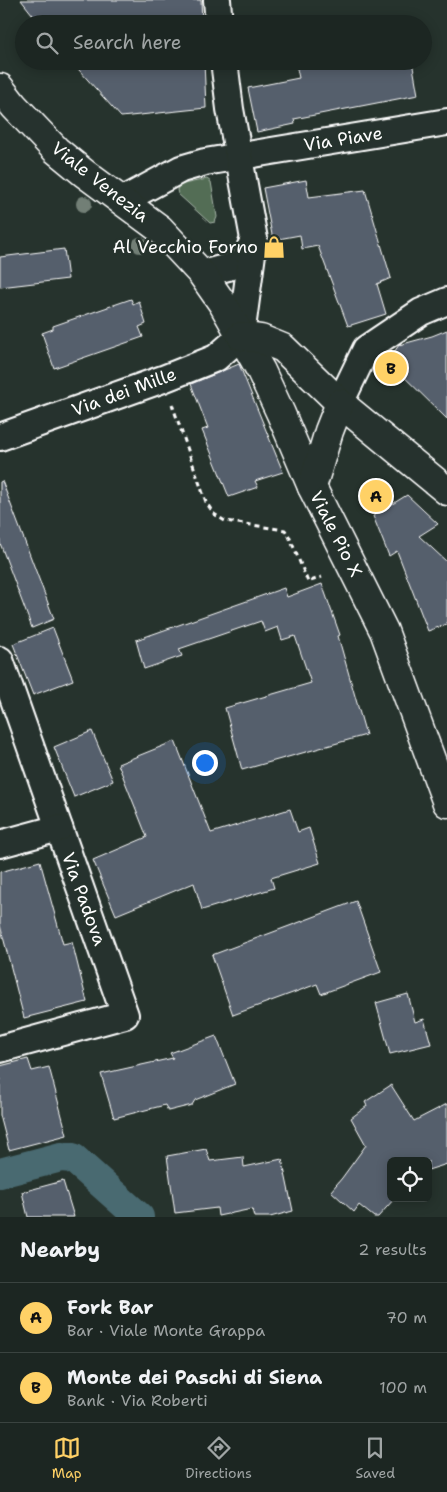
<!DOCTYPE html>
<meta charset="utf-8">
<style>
:root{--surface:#1c2622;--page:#252e2a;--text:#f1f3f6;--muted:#a0a5a5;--line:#3a4340;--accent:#ffd166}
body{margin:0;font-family:"Shantell Sans",sans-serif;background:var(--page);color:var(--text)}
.controls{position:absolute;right:15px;bottom:15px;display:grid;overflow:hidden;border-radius:8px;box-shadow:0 2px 12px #0003}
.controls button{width:45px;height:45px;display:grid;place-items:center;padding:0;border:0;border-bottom:1px solid var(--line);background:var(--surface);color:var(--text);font:25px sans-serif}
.you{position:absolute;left:204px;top:762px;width:18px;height:18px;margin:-12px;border:4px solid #fff;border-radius:50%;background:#1a73e8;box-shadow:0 0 0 8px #1a73e833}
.badge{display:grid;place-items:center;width:32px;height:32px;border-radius:50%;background:var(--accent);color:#111;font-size:16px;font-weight:700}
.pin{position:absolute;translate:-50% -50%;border:2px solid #fff;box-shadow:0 1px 5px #0006}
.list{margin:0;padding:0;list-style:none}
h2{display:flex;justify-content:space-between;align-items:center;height:65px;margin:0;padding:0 20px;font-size:21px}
h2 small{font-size:16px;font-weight:400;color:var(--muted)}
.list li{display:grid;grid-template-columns:32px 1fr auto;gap:15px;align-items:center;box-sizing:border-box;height:70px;padding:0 20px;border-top:1px solid var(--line)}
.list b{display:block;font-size:19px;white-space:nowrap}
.list p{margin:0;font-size:16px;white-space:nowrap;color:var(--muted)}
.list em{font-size:16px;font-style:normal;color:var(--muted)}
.icon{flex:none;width:28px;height:28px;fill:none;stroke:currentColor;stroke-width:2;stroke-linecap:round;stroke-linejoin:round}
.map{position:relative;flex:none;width:447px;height:1217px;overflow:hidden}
.search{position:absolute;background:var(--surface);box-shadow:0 2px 12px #0003;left:15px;right:15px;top:15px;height:55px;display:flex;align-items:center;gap:12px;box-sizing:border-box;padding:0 18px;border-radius:28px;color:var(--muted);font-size:19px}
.sheet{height:205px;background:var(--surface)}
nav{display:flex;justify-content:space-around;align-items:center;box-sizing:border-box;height:70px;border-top:1px solid var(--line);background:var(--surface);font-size:14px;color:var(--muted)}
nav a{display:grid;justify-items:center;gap:2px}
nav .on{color:var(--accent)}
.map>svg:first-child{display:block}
</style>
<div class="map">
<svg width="447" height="1217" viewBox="0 0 447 1217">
<rect width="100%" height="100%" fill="#26332d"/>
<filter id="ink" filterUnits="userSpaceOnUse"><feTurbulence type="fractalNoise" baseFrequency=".02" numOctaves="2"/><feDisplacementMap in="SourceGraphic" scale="10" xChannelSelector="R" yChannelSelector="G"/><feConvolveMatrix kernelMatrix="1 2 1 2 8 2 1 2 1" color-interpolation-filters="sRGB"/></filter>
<g filter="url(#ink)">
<!-- grass -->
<polygon fill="#526d54" stroke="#a8b6aa" points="207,179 211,182 217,217 215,222 210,223 178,194 177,190 179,185"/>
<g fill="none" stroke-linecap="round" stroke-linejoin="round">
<!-- canal -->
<polyline stroke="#4a6a71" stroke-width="30" points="0,1173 61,1157 73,1158 139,1217"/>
</g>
<!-- building -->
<g fill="#545e6c" stroke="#fff">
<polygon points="21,0 201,0 202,24 40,24"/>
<polygon points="71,61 204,61 206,108 121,117"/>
<polygon points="314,61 412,61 418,95 294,119 295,124 257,132 248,88 299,78 296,64"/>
<polygon points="306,180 309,197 365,190 391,278 377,284 386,314 348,326 318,246 302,249 300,235 273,240 263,188"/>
<polygon points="64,249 68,279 0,287 0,257"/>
<polygon points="131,299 133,304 139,301 146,324 139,327 143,337 54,368 42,333 53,329 53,326"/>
<polygon points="447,330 447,419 388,361 399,345 432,336"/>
<polygon points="239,364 283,472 255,481 258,487 229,497 202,430 208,428 191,384"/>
<polygon points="2,481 54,619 32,628 0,543 0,482"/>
<polygon points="407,495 438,524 419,536 447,562 447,624 428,631 397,551 389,556 373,516"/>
<polygon points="322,584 340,635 338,636 366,735 242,770 225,708 311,683 295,636 282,640 278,627 265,632 261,621 179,649 182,656 144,669 136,640 284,588 287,597"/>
<polygon points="53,628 73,680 33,695 13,644"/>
<polygon points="92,731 113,781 74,797 54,747"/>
<polygon points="175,741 211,833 290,809 298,832 309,828 320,863 271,878 274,888 202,910 194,883 116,915 93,860 147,837 118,764"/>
<polygon points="40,861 63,944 72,942 87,1002 24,1018 0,925 0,872"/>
<polygon points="356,901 381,972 321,994 317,984 233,1015 212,955"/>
<polygon points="408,994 415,1022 424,1019 431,1044 390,1054 376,1003"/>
<polygon points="216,1036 235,1084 195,1100 192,1105 168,1111 165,1105 114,1118 101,1074 173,1058 170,1053"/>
<polygon points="28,1059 32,1071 49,1067 67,1135 9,1150 0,1115 0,1066"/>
<polygon points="391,1085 414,1121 447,1104 447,1164 428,1170 428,1161 391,1161 391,1198 395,1198 378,1217 374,1217 359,1205 354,1212 331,1191 342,1178 366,1145 351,1118 367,1106 365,1102"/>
<polygon points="206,1149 210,1161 243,1157 244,1167 282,1159 293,1211 270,1217 254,1217 252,1209 218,1216 217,1208 175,1213 167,1156"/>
<polygon points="63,1181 74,1217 28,1217 22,1192"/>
</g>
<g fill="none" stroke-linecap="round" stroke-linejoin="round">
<defs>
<g id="street">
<polyline points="217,0 219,24"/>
<polyline points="122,201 181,169 205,162 447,122"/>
<polyline points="202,274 243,263 253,242"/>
<polyline points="340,403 366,349 421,312 447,301"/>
<polyline points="0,437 163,379 216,358 241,336 254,239 230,109 224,61"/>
<polyline points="0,660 125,1015 0,1049"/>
<polyline points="0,844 59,828"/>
</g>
<g id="secondary">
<polyline points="0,88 14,106 56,150 84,173 160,229 202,274 223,304 261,371 281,414 312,487 384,631 447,803"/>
<polyline points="241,336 261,339 283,348 340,403 447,491"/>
<polyline points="312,487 329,431 340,403"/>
</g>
</defs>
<!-- street casing -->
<use href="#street" stroke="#fff" stroke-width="30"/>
<!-- secondary casing -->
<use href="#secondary" stroke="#fff" stroke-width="31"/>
<!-- path -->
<polyline stroke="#fff" stroke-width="3" stroke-dasharray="5 4" stroke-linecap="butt" points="172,404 206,502 214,514 225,521 285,530 289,536 308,582 322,577"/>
<!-- street -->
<use href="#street" stroke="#26332d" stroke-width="26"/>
<!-- secondary -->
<use href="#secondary" stroke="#26332d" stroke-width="28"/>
</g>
<!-- trees -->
<g fill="#727f76">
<circle cx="84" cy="204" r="8"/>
<circle cx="140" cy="245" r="8"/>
</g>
</g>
<!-- icons -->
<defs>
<symbol id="shop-bare" viewBox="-9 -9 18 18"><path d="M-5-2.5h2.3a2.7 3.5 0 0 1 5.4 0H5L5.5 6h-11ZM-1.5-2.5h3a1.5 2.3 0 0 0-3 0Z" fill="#ffd166" stroke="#26332d" stroke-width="2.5" paint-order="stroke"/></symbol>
</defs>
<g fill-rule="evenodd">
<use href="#shop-bare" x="258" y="231" width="32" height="32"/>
</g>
<g text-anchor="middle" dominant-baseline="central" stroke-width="5" stroke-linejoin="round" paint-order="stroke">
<!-- street labels -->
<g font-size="18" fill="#fff" stroke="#26332d">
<text transform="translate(343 139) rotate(-9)">Via Piave</text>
<text transform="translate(100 182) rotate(38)">Viale Venezia</text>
<text transform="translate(124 392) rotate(-20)">Via dei Mille</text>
<text transform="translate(336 534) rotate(63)">Viale Pio X</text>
<text transform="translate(84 899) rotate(70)">Via Padova</text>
</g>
<!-- poi labels -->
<g font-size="18" fill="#fff" stroke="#26332d" text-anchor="end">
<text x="258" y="247">Al Vecchio Forno</text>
</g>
</g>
</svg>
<div class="controls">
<button><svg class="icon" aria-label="locate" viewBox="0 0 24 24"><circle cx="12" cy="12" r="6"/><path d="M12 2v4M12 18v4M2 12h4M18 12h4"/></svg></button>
</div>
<div class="you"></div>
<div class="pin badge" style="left:376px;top:496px">A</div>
<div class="pin badge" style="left:391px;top:368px">B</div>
<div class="search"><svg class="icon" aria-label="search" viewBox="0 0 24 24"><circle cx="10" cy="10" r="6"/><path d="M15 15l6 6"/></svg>Search here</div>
</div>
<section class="sheet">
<h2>Nearby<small>2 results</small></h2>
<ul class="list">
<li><span class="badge">A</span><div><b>Fork Bar</b><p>Bar · Viale Monte Grappa</p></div><em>70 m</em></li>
<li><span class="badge">B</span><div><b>Monte dei Paschi di Siena</b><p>Bank · Via Roberti</p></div><em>100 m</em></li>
</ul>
</section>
<nav>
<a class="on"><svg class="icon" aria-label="map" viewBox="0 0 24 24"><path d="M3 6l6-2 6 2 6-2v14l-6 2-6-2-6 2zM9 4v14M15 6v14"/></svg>Map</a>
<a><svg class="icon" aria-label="directions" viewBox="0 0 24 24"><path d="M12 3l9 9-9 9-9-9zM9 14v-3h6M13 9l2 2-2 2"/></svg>Directions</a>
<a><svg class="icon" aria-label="saved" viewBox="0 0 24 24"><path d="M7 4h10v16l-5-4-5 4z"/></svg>Saved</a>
</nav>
